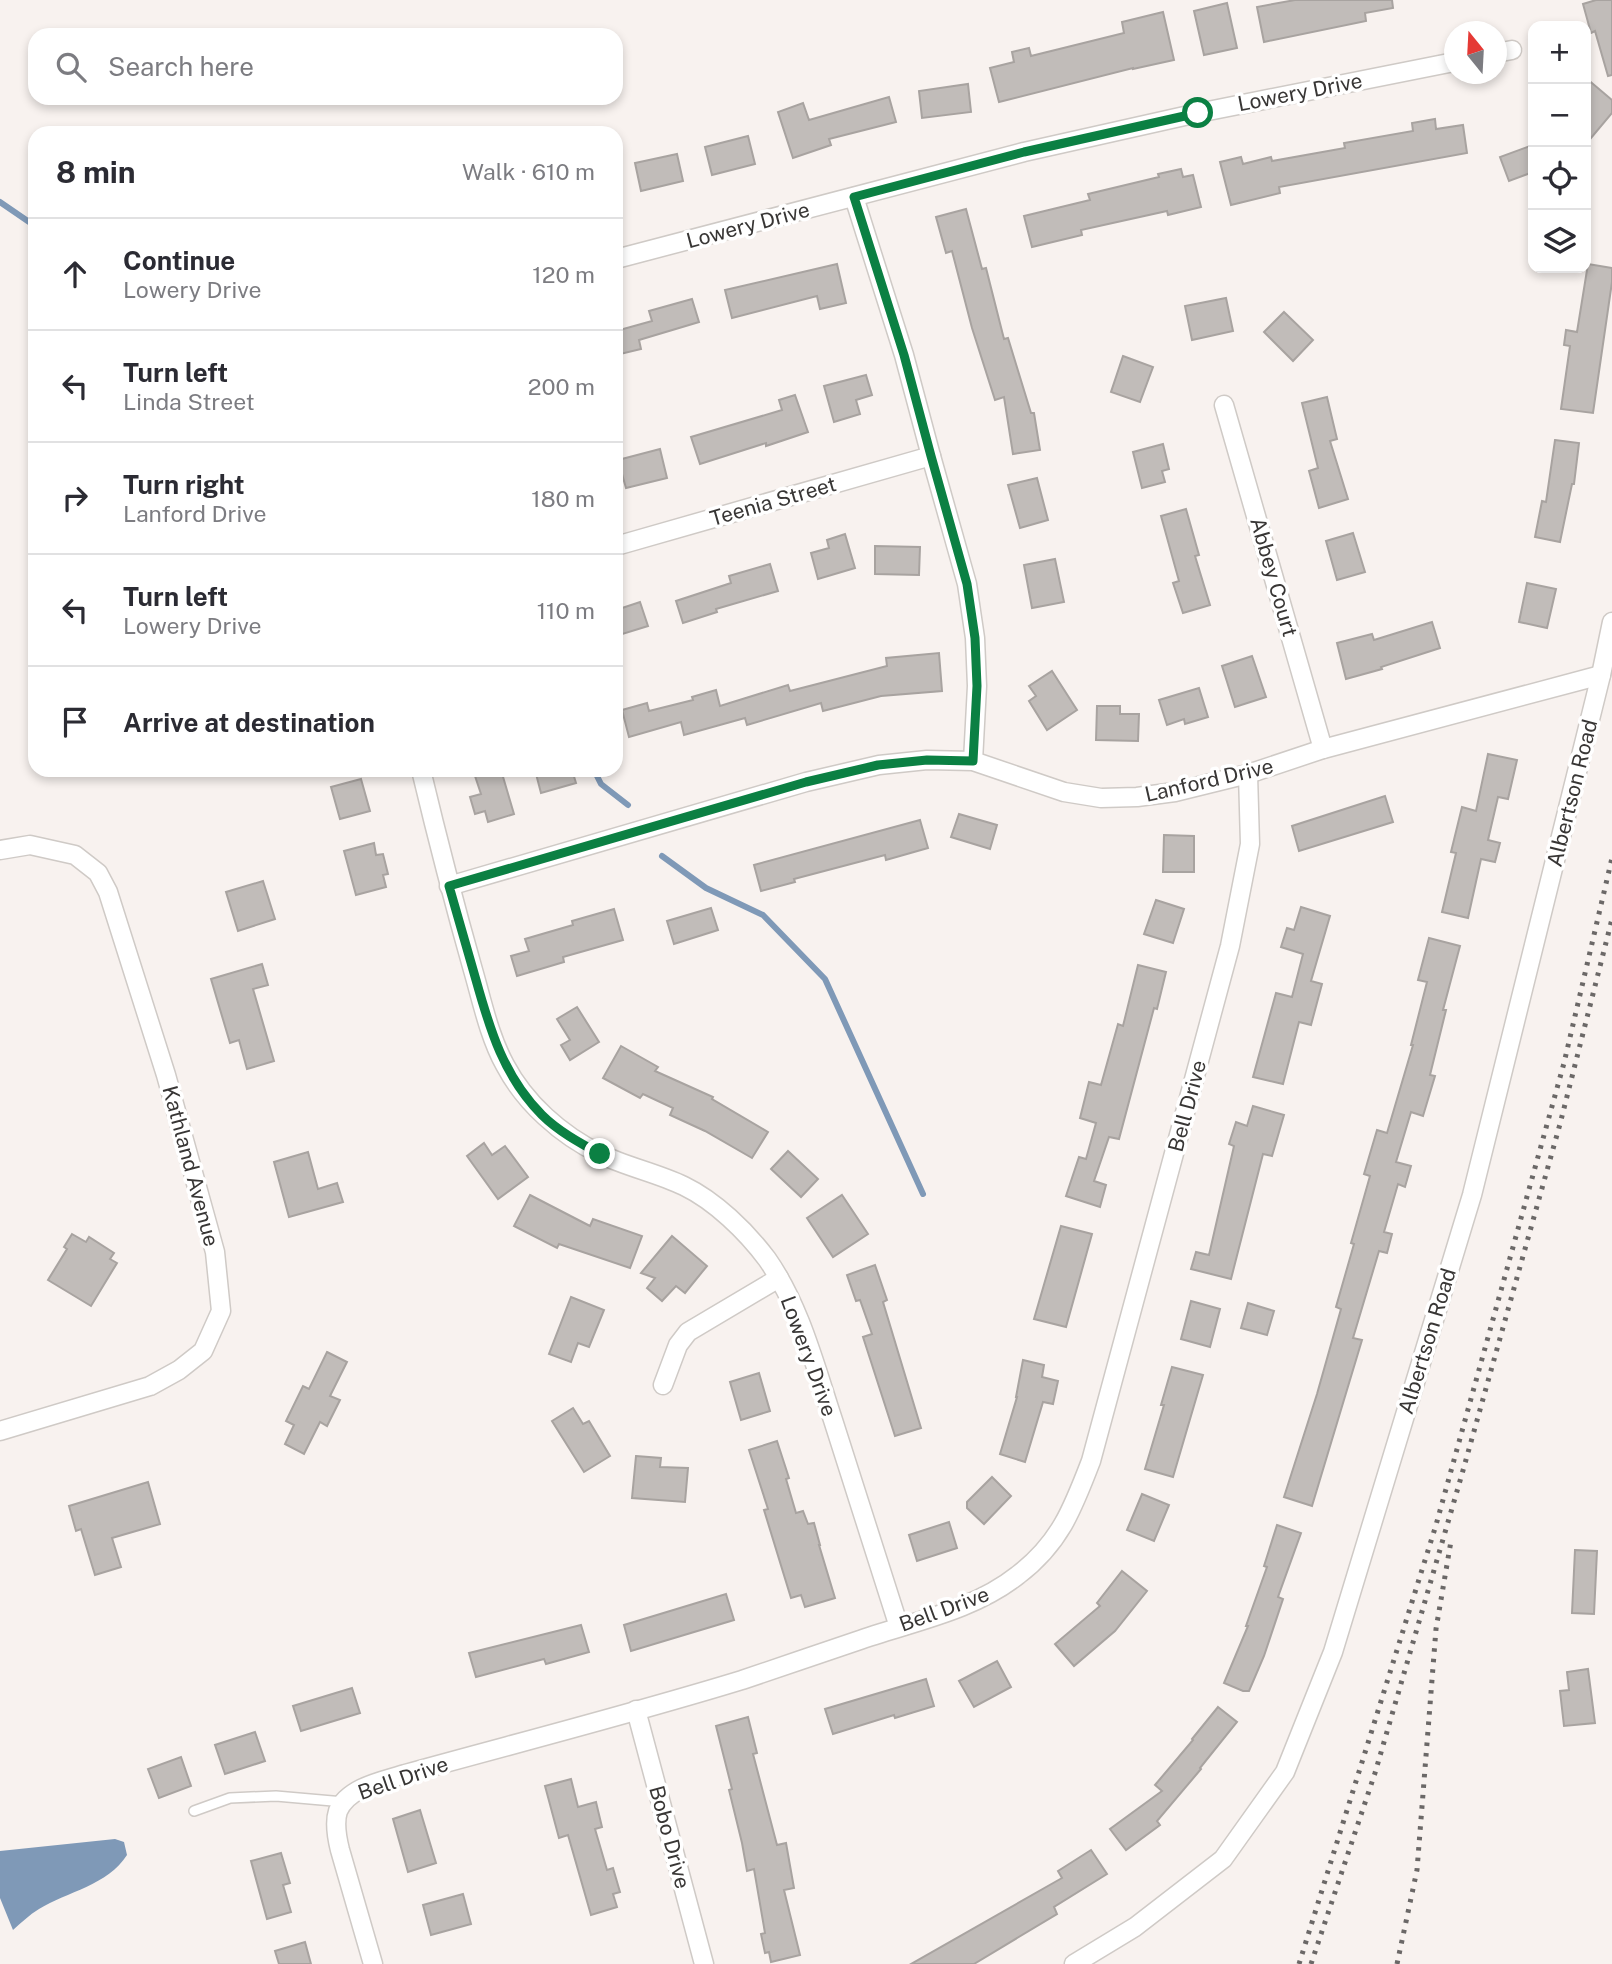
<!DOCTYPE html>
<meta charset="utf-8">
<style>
:root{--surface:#fff;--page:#f2f2f3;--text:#2b2b33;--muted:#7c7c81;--line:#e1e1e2}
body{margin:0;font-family:"Public Sans",sans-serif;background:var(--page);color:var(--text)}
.controls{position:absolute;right:21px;top:21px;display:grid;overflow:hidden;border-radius:14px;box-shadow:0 4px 10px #0003}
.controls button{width:63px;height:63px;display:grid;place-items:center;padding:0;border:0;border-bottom:2px solid var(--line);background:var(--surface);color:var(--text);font:35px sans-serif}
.compass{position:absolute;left:1444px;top:21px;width:63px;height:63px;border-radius:50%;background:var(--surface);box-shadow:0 4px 10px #0003;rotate:342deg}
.stop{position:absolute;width:21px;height:21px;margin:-16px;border:5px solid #0b8043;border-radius:50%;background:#fff}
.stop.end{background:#0b8043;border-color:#fff;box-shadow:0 2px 7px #0008}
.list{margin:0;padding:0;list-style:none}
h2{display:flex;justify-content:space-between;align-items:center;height:91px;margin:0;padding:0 28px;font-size:30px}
h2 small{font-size:23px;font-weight:400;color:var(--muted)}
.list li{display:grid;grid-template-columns:46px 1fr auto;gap:21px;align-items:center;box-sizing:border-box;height:112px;padding:0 28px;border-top:2px solid var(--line)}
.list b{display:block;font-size:26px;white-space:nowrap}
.list p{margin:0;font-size:23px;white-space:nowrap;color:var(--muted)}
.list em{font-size:23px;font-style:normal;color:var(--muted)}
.icon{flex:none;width:38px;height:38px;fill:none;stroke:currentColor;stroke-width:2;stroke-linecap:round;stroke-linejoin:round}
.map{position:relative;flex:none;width:1612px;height:1964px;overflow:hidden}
.search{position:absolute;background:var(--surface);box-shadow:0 4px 10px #0003;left:28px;top:28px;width:595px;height:77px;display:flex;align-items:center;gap:18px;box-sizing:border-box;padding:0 24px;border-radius:21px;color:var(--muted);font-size:26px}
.panel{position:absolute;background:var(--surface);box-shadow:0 4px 10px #0003;left:28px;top:126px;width:595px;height:651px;border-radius:21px}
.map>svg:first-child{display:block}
</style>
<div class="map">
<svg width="1612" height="1964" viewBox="0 0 1612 1964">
<rect width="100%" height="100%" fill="#f8f2ef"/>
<!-- water -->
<path fill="#7f99b7" d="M115 1839 124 1842 127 1855C108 1885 67 1892 39 1909 29 1915 21 1923 13 1930L0 1898V1851Z"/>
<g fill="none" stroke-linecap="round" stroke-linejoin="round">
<!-- stream -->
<g stroke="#7f99b7" stroke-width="6">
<polyline points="0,202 35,226"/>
<polyline points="594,770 601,784 628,805"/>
<polyline points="662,856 706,888 763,915 825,979 923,1194"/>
</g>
</g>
<!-- building -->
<g fill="#c1bcb9" stroke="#a8a3a0" stroke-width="2">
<polygon points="1295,0 1392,0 1393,8 1365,13 1366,21 1264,42 1257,7"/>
<polygon points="1596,0 1612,0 1612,75 1608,76 1595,31 1591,33 1583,4"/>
<polygon points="1227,3 1237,48 1204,55 1194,11"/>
<polygon points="1163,12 1174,60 1133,69 1133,68 999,102 990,68 1014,62 1012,52 1029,48 1031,56 1124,33 1122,22"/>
<polygon points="1586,78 1612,100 1612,113 1586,144"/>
<polygon points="968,84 971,112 922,118 919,91"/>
<polygon points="889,97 896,122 829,139 831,145 793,158 778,112 803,103 809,120"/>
<polygon points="1435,119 1436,129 1463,125 1467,153 1279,187 1280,193 1231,205 1220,162 1241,157 1243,164 1271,157 1272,161 1345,148 1344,143 1413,131 1412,123"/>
<polygon points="748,136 755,164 712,175 705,147"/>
<polygon points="1533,145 1533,172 1509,181 1500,157"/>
<polygon points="677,154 683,181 641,191 635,163"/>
<polygon points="1181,169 1183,177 1193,175 1201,207 1168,215 1167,211 1081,230 1082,235 1032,247 1024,216 1090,200 1088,194 1159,177 1158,174"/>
<polygon points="966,209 982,269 986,268 1004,339 1008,338 1031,413 1034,413 1040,450 1013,454 1004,397 995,400 972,328 952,251 946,253 936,217"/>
<polygon points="837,264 846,303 820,309 817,296 732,318 725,290"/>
<polygon points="1588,264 1612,268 1612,282 1593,413 1561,409 1570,346 1564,345 1566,330 1577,332"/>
<polygon points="1226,298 1233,331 1192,340 1185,306"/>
<polygon points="692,299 699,322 639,340 641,349 616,355 616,331 652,321 649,311"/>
<polygon points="1284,312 1313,340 1293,361 1264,332"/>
<polygon points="1123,356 1153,367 1140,402 1111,392"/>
<polygon points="866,375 872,395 856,400 860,414 834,422 824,386"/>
<polygon points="795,395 808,432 766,446 766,443 700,464 691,437 782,410 779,400"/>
<polygon points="1327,397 1337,439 1330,441 1348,499 1319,508 1309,471 1318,468 1302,403"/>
<polygon points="1555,440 1579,443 1574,484 1572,484 1560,542 1535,537 1542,501 1546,502"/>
<polygon points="1163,444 1169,469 1162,471 1165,482 1142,488 1133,452"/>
<polygon points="660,449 667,478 626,488 618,460"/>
<polygon points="1037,478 1048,520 1020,528 1008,485"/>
<polygon points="1186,509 1199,555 1195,556 1210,605 1183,613 1173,583 1179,581 1161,516"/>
<polygon points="1353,533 1365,572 1337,580 1326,541"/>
<polygon points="845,534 855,568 818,579 811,553 829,548 827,540"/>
<polygon points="875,546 920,547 919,575 875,574"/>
<polygon points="1055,559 1064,602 1032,608 1024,565"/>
<polygon points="770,564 778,591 716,609 717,612 683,623 676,601 731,583 729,576"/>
<polygon points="1527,583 1556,589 1547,628 1519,622"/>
<polygon points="640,602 648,626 616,636 616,610"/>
<polygon points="1432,622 1440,648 1381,667 1382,669 1346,679 1337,643 1372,634 1374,640"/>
<polygon points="939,653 942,691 881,696 823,711 821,703 747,725 745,718 684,735 681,722 629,737 622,710 647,703 649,711 693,700 692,697 716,690 720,706 788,685 790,691 887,666 886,658"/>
<polygon points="1252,656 1266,697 1235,707 1222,666"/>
<polygon points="1052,671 1077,710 1047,730 1029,701 1036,696 1029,686"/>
<polygon points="1199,688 1208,717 1185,724 1184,719 1167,725 1159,700"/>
<polygon points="1097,706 1120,706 1120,714 1139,714 1138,741 1096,740"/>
<polygon points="1488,754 1517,760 1508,799 1498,797 1488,840 1500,843 1495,862 1481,859 1468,918 1442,912 1456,853 1451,852 1462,807 1476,811"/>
<polygon points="473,770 501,770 514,814 488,822 485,811 475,814 470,797 481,794"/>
<polygon points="535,770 572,770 576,783 541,793"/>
<polygon points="361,779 370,811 340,819 331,787"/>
<polygon points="1385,796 1393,822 1299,851 1292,826"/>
<polygon points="959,814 997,825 990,849 951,837"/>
<polygon points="920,820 928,848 886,860 885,855 794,879 795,882 761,891 754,865"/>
<polygon points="1164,835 1194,836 1194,872 1163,872"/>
<polygon points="374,843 376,855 383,854 388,874 383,875 386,887 356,895 344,851"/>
<polygon points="263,881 275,919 238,931 226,892"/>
<polygon points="1156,900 1184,909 1173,943 1144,934"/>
<polygon points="1301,907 1330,916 1311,981 1322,984 1311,1025 1299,1022 1283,1084 1253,1077 1276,993 1292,997 1303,954 1281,947 1287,928 1294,930"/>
<polygon points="711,908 718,930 674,944 667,921"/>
<polygon points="614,909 623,940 563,957 564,962 517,976 511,956 529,951 525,939 573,925 572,921"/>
<polygon points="1429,938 1460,946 1443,1010 1446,1010 1430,1075 1435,1076 1423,1116 1411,1112 1396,1162 1411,1166 1405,1187 1398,1184 1384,1232 1392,1234 1387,1253 1379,1251 1353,1338 1362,1340 1312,1506 1284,1497 1317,1394 1341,1309 1336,1307 1354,1244 1351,1243 1370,1176 1364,1174 1377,1130 1387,1133 1413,1045 1411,1045 1427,982 1418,980"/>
<polygon points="262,964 268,985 253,989 274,1061 247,1069 239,1040 230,1043 211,979"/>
<polygon points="1138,965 1166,972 1157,1009 1154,1008 1119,1139 1109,1137 1094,1181 1106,1185 1100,1207 1066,1196 1079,1157 1086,1159 1096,1123 1080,1118 1089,1082 1101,1085 1118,1024 1123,1026"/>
<polygon points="577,1007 599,1042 570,1060 561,1045 570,1040 557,1019"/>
<polygon points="621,1046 658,1067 655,1071 713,1097 712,1099 768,1132 752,1158 705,1131 670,1115 673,1108 643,1094 640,1098 603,1078"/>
<polygon points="1253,1106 1284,1115 1272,1156 1263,1154 1231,1279 1191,1269 1196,1252 1209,1255 1234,1146 1229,1144 1236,1122 1247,1126"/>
<polygon points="484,1143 492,1155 505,1146 528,1177 498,1199 467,1156"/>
<polygon points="788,1151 818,1179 801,1197 771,1169"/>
<polygon points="308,1152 318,1189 337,1183 343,1202 289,1217 274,1162"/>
<polygon points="530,1195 590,1226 593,1219 642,1236 630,1268 559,1244 557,1248 514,1226"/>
<polygon points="842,1195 868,1234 833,1257 807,1218"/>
<polygon points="1061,1226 1092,1234 1066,1327 1034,1319"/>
<polygon points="72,1234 86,1242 89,1237 114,1253 110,1259 117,1263 91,1306 48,1280 67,1249 64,1247"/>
<polygon points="672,1236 707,1266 685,1293 676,1286 662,1301 647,1288 655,1278 641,1273"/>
<polygon points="875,1265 887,1300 883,1302 921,1428 895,1436 863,1337 872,1334 860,1300 856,1301 847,1275"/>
<polygon points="571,1297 604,1310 589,1347 578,1343 571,1362 549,1354"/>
<polygon points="1191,1301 1220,1309 1210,1347 1181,1339"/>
<polygon points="1248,1303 1274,1311 1267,1335 1241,1328"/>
<polygon points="327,1352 347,1362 330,1396 340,1400 327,1426 320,1422 304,1454 285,1444 294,1425 286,1421 303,1386 309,1389"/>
<polygon points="1023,1360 1044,1365 1042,1377 1058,1381 1053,1404 1043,1402 1025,1462 1000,1454 1017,1397 1016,1397"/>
<polygon points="1172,1367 1203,1375 1173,1477 1145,1469 1164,1405 1161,1405"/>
<polygon points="759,1373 770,1411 741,1420 730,1382"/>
<polygon points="573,1408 583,1424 589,1421 610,1456 584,1472 552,1421"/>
<polygon points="777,1441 789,1478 786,1479 796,1513 803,1511 808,1524 814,1523 820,1545 819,1545 835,1598 805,1607 801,1595 791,1598 764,1510 768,1509 749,1450"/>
<polygon points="636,1456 661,1458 660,1467 688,1468 685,1502 632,1498"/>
<polygon points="992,1477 1011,1496 984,1524 967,1508 967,1502"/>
<polygon points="148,1482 160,1524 112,1538 121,1567 95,1575 81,1529 76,1531 69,1506"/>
<polygon points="1142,1494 1169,1505 1154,1541 1127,1530"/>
<polygon points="949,1522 957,1548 917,1561 909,1535"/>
<polygon points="1277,1525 1301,1533 1278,1597 1283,1599 1264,1656 1249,1691 1243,1691 1224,1683 1248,1626 1246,1626 1267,1567 1264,1566"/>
<polygon points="1575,1550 1597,1551 1594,1614 1572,1613"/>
<polygon points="1122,1571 1147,1591 1115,1631 1074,1666 1055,1644 1100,1606 1097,1603"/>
<polygon points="726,1594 734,1620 631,1651 624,1625"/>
<polygon points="581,1625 589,1652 546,1664 544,1659 476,1677 469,1653"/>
<polygon points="997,1661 1011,1687 974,1707 959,1681"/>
<polygon points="1588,1669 1595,1723 1564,1726 1560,1691 1569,1690 1567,1672"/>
<polygon points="926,1679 934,1706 895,1718 894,1715 833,1734 825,1709"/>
<polygon points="352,1688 360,1713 301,1731 293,1706"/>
<polygon points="1218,1707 1237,1722 1200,1768 1201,1769 1157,1821 1160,1825 1126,1850 1110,1829 1162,1791 1155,1785 1193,1740 1192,1739"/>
<polygon points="748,1717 757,1753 753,1754 777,1845 786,1843 794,1888 784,1890 800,1955 771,1962 769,1952 765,1953 761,1934 765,1933 754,1869 747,1871 742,1843 729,1790 732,1789 716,1726"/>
<polygon points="255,1732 265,1761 225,1774 215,1745"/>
<polygon points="181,1757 191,1786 159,1798 148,1769"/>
<polygon points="571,1779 578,1807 596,1802 602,1827 595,1829 607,1870 613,1868 620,1892 613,1894 617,1907 591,1915 568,1835 559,1838 545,1786"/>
<polygon points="420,1810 436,1863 408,1872 393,1819"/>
<polygon points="1091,1850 1107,1874 1054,1907 1057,1914 974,1964 911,1964 1062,1878 1058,1871"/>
<polygon points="281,1853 290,1883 283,1885 291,1912 267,1919 251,1861"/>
<polygon points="463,1894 471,1924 431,1935 423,1905"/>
<polygon points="305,1942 311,1964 279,1964 275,1951"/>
</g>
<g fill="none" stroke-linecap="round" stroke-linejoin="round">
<defs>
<polyline id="lane" points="194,1811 230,1798 276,1796 344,1802"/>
<g id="street">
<polyline points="1496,53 1512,50"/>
<polyline points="854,197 904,355 931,456 967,584 975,638 977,686 973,761"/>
<polyline points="616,259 1024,152 1198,113 1454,62"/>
<polyline points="1224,405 1323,749"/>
<polyline points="616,546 931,456"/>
<path d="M421 770C437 837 454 903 473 970 482 1001 489 1036 505 1065 525 1103 561 1135 600 1154 627 1167 657 1173 684 1186 715 1201 746 1231 767 1259 800 1306 815 1366 833 1420 855 1489 877 1558 899 1627"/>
<polyline points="0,850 30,845 75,855 98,873 108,892 166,1075 215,1252 221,1311 203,1351 179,1370 150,1386 0,1431"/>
<polyline points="449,886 806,782 879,765 927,760 973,761 1064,792 1101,798 1137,797 1175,792 1248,774 1323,749 1601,675"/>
<polyline points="663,1385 678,1345 688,1332 779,1278"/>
<polyline points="636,1710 704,1964"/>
<path d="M373 1964 340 1850C337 1838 334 1823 338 1811 348 1787 383 1781 405 1774 517 1743 631 1714 742 1680 780 1667 819 1654 857 1641 911 1622 973 1611 1018 1575 1060 1543 1073 1508 1091 1461L1230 946 1250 844 1248 774"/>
<polyline points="1074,1964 1135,1927 1223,1859 1285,1772 1333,1652 1472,1195 1601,675 1612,622"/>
</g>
</defs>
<!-- lane casing -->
<use href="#lane" stroke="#cfcac6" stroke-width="12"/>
<!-- street casing -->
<use href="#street" stroke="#cfcac6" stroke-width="21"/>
<!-- lane -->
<use href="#lane" stroke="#fff" stroke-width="9"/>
<!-- street -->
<use href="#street" stroke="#fff" stroke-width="18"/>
<!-- rail -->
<g stroke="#6b6867" stroke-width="5" stroke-dasharray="3.5 7" stroke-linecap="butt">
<polyline points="1299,1964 1436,1525 1564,1063 1612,858"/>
<polyline points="1311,1964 1375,1773 1462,1474 1560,1124 1612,919"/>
<polyline points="1397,1964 1417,1870 1436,1629 1451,1541"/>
</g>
</g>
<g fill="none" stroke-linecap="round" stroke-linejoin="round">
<!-- route -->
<path stroke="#0b8043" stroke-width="9" d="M600 1154C580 1143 558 1131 542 1115 504 1077 490 1030 476 980 467 949 458 918 449 886L806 782 878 765 927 760 973 761 977 686 975 638 967 584 931 456 904 355 854 197 1024 152 1198 113"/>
</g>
<g text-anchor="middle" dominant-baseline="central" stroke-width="7" stroke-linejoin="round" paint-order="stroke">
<!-- street labels -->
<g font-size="21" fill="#383635" stroke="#fff">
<text transform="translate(1300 92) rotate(-11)">Lowery Drive</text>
<text transform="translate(748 225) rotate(-15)">Lowery Drive</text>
<text transform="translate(773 501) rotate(-16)">Teenia Street</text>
<text transform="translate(1274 577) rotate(74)">Abbey Court</text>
<text transform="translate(1209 780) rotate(-13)">Lanford Drive</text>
<text transform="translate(1572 793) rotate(-76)">Albertson Road</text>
<text transform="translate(1187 1106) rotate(-75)">Bell Drive</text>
<text transform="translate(191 1166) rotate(75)">Kathland Avenue</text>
<text transform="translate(1427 1341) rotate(-73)">Albertson Road</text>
<text transform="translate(809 1356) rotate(70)">Lowery Drive</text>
<text transform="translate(944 1609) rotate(-20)">Bell Drive</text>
<text transform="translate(403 1778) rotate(-19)">Bell Drive</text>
<text transform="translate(670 1837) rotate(75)">Bobo Drive</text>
</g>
</g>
</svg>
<div class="controls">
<button>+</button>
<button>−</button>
<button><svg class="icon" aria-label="locate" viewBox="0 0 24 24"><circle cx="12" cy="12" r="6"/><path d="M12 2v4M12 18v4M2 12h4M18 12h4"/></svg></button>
<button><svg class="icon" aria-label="layers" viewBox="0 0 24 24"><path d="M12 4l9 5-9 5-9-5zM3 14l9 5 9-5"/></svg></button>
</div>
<svg class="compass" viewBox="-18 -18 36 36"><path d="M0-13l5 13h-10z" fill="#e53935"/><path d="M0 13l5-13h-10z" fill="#7c7c81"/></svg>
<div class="stop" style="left:1198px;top:113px"></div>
<div class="stop end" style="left:600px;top:1154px"></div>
<div class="search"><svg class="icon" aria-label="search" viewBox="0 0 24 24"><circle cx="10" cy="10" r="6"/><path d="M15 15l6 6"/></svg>Search here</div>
<section class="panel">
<h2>8 min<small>Walk · 610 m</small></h2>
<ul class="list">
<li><svg class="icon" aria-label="ahead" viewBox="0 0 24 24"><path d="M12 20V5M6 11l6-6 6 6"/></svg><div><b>Continue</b><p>Lowery Drive</p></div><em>120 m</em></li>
<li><svg class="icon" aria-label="left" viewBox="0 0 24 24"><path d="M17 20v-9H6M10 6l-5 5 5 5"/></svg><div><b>Turn left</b><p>Linda Street</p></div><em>200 m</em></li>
<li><svg class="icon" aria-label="right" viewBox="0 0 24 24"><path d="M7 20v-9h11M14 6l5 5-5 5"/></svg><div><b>Turn right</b><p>Lanford Drive</p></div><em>180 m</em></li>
<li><svg class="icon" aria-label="left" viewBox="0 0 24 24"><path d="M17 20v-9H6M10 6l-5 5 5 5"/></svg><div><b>Turn left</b><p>Lowery Drive</p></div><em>110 m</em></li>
<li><svg class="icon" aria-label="arrive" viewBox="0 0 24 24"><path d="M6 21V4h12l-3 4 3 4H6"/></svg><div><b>Arrive at destination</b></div></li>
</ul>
</section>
</div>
